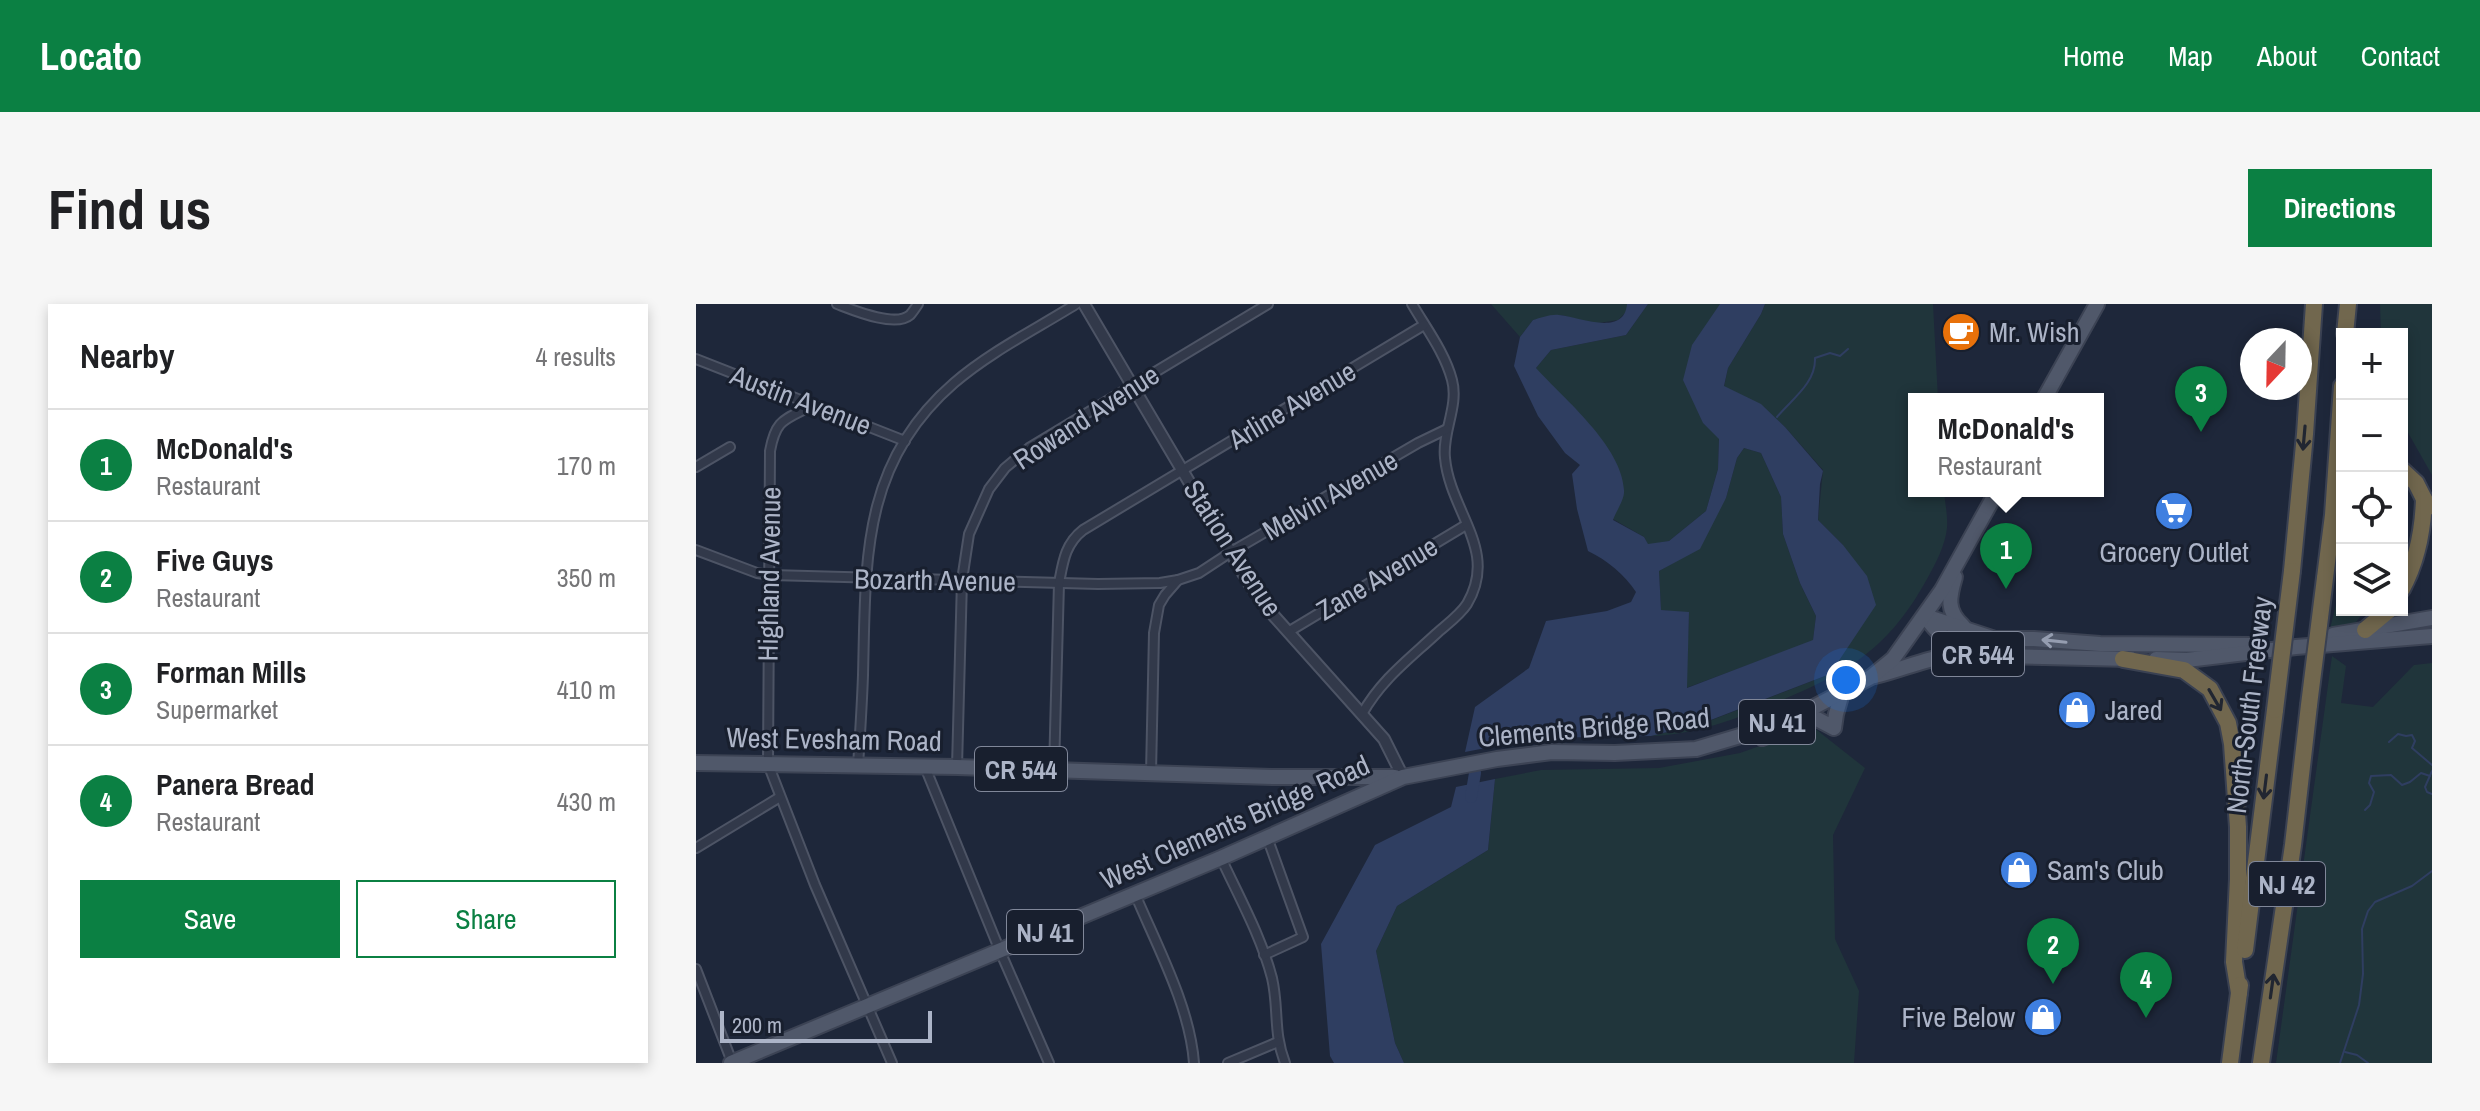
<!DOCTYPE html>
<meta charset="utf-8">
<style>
:root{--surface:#fff;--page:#f6f6f6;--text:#202124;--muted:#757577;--line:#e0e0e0;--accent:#0b8043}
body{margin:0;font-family:"Archivo Narrow",sans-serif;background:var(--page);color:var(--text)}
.controls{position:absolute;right:24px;top:24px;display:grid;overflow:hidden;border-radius:0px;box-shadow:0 4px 12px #0003}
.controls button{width:72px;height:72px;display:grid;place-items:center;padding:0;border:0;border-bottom:2px solid var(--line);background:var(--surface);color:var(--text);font:40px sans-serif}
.compass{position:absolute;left:1544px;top:24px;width:72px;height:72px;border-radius:50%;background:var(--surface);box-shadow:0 4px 12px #0003;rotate:202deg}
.scale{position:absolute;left:24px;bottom:20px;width:212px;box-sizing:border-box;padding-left:8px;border:4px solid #acb4c7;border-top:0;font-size:22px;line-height:28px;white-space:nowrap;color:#acb4c7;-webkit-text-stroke:6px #181f2e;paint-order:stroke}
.you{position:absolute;left:1150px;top:376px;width:28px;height:28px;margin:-20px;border:6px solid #fff;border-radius:50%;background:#1a73e8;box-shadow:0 0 0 12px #1a73e833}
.badge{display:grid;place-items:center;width:52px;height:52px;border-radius:50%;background:var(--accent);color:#fff;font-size:26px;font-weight:700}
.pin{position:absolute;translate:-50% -66px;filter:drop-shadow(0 2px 4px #0008)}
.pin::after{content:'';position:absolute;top:42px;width:28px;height:24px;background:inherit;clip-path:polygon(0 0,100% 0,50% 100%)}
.popup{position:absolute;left:1212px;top:89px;width:196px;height:104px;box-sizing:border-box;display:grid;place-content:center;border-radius:0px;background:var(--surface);filter:drop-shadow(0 2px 6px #0005);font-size:26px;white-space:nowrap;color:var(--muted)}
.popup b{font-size:30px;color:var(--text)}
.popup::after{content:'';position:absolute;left:50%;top:100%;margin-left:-16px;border:16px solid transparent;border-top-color:var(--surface)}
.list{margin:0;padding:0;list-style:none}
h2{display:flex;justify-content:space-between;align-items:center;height:104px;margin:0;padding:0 32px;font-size:34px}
h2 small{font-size:26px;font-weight:400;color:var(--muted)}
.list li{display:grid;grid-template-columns:52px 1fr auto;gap:24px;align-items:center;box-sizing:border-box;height:112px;padding:0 32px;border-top:2px solid var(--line)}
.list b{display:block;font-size:30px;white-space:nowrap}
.list p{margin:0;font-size:26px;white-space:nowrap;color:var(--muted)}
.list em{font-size:26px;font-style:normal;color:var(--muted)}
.actions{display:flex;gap:16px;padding:24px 32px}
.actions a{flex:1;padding:18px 0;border:2px solid var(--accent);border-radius:0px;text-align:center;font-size:28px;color:var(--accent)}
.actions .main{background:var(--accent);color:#fff}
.icon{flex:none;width:44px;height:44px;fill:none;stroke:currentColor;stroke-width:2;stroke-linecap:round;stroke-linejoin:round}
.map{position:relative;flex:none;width:1736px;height:759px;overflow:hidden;border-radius:0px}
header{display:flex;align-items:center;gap:48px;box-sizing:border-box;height:112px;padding:0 40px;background:var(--accent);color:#fff}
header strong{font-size:38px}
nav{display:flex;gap:44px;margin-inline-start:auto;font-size:28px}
.intro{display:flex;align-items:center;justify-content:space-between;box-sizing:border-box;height:192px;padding:0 48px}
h1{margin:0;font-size:56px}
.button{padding:20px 36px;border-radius:0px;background:var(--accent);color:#fff;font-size:28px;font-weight:700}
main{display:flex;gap:48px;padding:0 48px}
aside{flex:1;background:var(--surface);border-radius:0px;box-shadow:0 4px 12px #0003}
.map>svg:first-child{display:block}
</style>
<header>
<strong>Locato</strong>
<nav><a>Home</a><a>Map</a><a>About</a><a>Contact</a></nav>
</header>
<div class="intro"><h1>Find us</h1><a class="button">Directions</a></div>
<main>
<aside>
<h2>Nearby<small>4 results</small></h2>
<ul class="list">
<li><span class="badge">1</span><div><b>McDonald's</b><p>Restaurant</p></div><em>170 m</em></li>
<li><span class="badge">2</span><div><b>Five Guys</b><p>Restaurant</p></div><em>350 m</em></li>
<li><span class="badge">3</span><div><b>Forman Mills</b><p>Supermarket</p></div><em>410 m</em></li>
<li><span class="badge">4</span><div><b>Panera Bread</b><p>Restaurant</p></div><em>430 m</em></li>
</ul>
<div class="actions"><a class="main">Save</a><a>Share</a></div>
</aside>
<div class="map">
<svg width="1736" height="759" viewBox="0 0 1736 759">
<rect width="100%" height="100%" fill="#1e273a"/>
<!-- green -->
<g fill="#20353b">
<polygon points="795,0 931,0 931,7 922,16 896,20 866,11 837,16 824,33"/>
<polygon points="952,0 1024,0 1016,14 1007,119 1023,134 1022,165 1010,207 973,237 952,241 948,233 917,215 840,64 855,46 930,31"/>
<path d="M1069 0H1237L1242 95H1218V187H1248C1249 199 1252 212 1251 224 1249 242 1240 259 1231 275 1192 346 1151 369 1079 399 1041 415 996 431 955 432L1008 419 1134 370 1147 241 1122 216 1127 166 1089 123 1065 101 1028 83 1032 64 1065 10Z"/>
<polygon points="1684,0 1736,0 1736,171 1706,118 1706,30 1685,30"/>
<polygon points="1048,144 1065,149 1085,193 1087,230 1104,279 1120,312 1117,337 990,384 993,309 965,306 963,267 977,259 1030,194 1041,154"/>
<polygon points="1646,275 1646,306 1669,306 1658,321 1634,325"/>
<polygon points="1636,352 1650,362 1645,399 1677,403 1718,361 1736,359 1736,759 1580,759"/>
<polygon points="1117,423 1169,464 1137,531 1139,635 1163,687 1158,759 708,759 699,739 680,647 701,602 792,546 799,475 845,466 963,464 1044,449"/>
</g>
<!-- water -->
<g fill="#2f3e61" fill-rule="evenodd">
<path d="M931 0H952L930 31 855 46 840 64C868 95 926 142 928 186 929 195 920 207 917 216L948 233 952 240 973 237 1010 207 1022 165 1023 135 1007 119 987 76 996 41 1024 0H1069L1065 10 1032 64 1028 82 1065 100 1089 123 1127 167 1124 180 1122 216 1147 241 1171 272 1180 301 1134 370 1007 419 955 432 841 434 769 448 779 403 833 364 850 317 911 307 935 298 940 288C929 271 911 256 892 247L881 205 876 170 884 161 869 149 842 112 818 62 824 33 837 16C845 14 854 10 863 11 881 12 928 34 931 0ZM1048 144 1065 149 1085 193 1087 230 1104 279 1120 312 1117 336 991 384 993 308 965 306 963 267 1004 245 1030 194 1041 154Z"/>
<polygon points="799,475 792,546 701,602 680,647 699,739 708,759 638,759 634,752 625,640 679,541 755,503 760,483"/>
</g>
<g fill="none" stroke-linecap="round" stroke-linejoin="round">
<!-- stream -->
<g stroke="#2f3e61" stroke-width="2">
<path d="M1081 113C1096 95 1120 79 1119 54L1134 49 1144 52 1152 45"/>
<polyline points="1693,438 1702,430 1710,432 1716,431 1719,437 1716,444 1736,461"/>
<polyline points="1736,467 1729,483 1731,488 1736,490"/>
<polyline points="1669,506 1674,501 1678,488 1673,479 1675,472 1695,471 1706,481 1714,478 1725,469 1734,472"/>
<polyline points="1649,748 1661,751 1672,759"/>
<polyline points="1644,759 1663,701 1667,670 1666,625 1672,607 1679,598 1716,582 1736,567"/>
</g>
<!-- river -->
<polyline stroke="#2f3e61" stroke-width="12" points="775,493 779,469"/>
<defs>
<g id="minor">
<path d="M141 0C157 6 199 24 214 11 216 9 220 3 222 0"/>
<polyline points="0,55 209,137"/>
<path d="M117 101C89 116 80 114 74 147L72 460 119 581 196 759"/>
<polyline points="0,163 34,143"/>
<polyline points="0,246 61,269 75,271 402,280 464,279 482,276"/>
<polyline points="592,328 770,221"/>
<path d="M666 410C685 376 712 356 740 330 750 321 764 311 771 300 803 246 754 208 749 154 746 128 763 102 756 76 749 49 730 24 716 0"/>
<path d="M162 462C164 431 166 401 167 371 170 259 164 160 258 79 294 48 340 25 380 0"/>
<polyline points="229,463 304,647 353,759"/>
<polyline points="261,463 266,276 273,230 293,185 309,164 333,144 572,0"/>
<path d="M358 466 363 279C367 258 369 240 387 226L728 21"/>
<polyline points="455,469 458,329 463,301 469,291 482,276 503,269 535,248 722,139 751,125"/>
<polyline points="0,544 84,493"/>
<path d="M525 554C543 593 565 632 576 674 583 704 577 728 589 759"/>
<path d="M439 590C461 642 494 703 498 759"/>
<polyline points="568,651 607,633 571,533"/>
<polyline points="0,665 36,758"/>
<polyline points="532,759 582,738"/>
</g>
<polyline id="tertiary" points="388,0 554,281 578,312 688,435 707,473"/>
<g id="primary">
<polyline points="1348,95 1401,0"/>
<path d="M1259 273C1253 293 1250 307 1267 322"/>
<polyline points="1229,312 1299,335 1338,335 1404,340 1557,341"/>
<path d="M1229 312C1241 329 1254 341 1275 347"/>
<polyline points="1637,331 1736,314"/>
<polyline points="1460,355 1491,356 1600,343 1736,332"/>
<path d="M1179 372C1205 366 1228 355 1255 351L1435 355"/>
<polyline points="1066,434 1114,416 1121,415 1138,424 1140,410 1146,389"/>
<polyline points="0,459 261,463 576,473 699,473"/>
<polyline points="35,759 525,554 707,473 801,455 856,448 919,449 1000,445 1054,429 1116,404 1175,373 1197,355 1246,286 1301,187"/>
</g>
<g id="motorway">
<polyline points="1649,30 1652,0"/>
<polyline points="1706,166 1720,179 1732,203"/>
<polyline points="1596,267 1609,130 1618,0"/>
<polyline points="1629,274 1637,211 1646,82"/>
<path d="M1706 285C1721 257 1727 226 1728 195"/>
<polyline points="1669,326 1693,306"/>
<polyline points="1427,355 1488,366 1514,385 1532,419 1536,440 1542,523 1542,575 1538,658 1543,689"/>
<polyline points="1549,646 1579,406"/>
<polyline points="1534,759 1544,681"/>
<polyline points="1565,759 1597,541 1613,401"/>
</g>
</defs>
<!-- minor casing -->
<use href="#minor" stroke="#4d5465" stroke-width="12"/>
<!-- tertiary casing -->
<use href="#tertiary" stroke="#4d5465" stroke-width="14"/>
<!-- primary casing -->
<use href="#primary" stroke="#3c4354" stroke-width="18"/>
<!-- motorway casing -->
<use href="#motorway" stroke="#3a4152" stroke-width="20"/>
<!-- minor -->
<use href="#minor" stroke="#32394a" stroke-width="8"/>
<!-- tertiary -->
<use href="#tertiary" stroke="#32394a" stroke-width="10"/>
<!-- primary -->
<use href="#primary" stroke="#50586a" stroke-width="14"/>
<!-- motorway -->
<use href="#motorway" stroke="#71674e" stroke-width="16"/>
<defs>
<g id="motorway-bridge">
<polyline points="1613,401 1629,274"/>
<polyline points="1579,406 1596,267"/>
</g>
</defs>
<!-- motorway-bridge casing -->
<use href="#motorway-bridge" stroke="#3a4152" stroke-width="20" stroke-linecap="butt"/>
<!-- motorway-bridge -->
<use href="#motorway-bridge" stroke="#71674e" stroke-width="16"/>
</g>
<!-- one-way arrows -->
<defs><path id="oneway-shaft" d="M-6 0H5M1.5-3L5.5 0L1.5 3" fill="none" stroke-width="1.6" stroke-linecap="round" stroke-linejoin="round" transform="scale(2)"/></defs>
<g stroke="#212631">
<use href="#oneway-shaft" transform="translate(1608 134) rotate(95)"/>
<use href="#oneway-shaft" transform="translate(1519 396) rotate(60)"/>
<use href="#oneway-shaft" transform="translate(1569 483) rotate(97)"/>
<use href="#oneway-shaft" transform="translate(1576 682) rotate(-82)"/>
</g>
<use stroke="#959db0" href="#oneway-shaft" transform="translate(1358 337) rotate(-174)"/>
<!-- icons -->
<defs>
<symbol id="cafe-disc" viewBox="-11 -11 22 22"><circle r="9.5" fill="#e8710a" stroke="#181f2e"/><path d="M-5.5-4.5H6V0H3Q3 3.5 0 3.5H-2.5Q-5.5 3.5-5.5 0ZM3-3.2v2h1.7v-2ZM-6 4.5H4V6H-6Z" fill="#fff"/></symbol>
<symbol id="supermarket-disc" viewBox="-11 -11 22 22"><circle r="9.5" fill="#3f7fe0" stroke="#181f2e"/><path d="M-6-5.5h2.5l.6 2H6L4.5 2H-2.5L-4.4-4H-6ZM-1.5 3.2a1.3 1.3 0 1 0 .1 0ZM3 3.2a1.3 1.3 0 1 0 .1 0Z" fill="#fff"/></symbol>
<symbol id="shop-disc" viewBox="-11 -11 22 22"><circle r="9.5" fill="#3f7fe0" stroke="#181f2e"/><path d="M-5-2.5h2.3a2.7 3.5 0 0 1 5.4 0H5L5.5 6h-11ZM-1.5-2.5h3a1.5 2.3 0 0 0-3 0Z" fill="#fff"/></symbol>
</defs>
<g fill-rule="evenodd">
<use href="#cafe-disc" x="1243" y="6" width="44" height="44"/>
<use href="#supermarket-disc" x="1456" y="185" width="44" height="44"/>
<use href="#shop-disc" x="1359" y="384" width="44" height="44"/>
<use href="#shop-disc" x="1301" y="544" width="44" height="44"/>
<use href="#shop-disc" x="1325" y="691" width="44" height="44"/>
</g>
<g text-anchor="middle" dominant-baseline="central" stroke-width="6" stroke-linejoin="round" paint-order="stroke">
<!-- shield labels -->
<g fill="#181f2e" stroke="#808799" stroke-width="2">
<rect x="1236" y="328" width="92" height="44" rx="6"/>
<rect x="1043" y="396" width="76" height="44" rx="6"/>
<rect x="279" y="443" width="92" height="44" rx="6"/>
<rect x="1553" y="558" width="76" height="44" rx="6"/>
<rect x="311" y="606" width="76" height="44" rx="6"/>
</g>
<g font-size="26" font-weight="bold" fill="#acb4c7">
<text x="1282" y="350">CR 544</text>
<text x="1081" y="418">NJ 41</text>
<text x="325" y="465">CR 544</text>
<text x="1591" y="580">NJ 42</text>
<text x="349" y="628">NJ 41</text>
</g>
<!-- poi labels -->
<g font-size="28" fill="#acb4c7" stroke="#181f2e" text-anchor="start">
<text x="1293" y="28">Mr. Wish</text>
<text x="1478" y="248" text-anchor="middle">Grocery Outlet</text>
<text x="1409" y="406">Jared</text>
<text x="1351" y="566">Sam's Club</text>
<text x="1319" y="713" text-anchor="end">Five Below</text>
</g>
<!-- street labels -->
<g font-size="28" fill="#acb4c7" stroke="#181f2e">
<text transform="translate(105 96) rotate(21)">Austin Avenue</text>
<text transform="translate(596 101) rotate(-31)">Arline Avenue</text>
<text transform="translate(390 113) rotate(-33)">Rowand Avenue</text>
<text transform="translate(634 191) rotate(-30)">Melvin Avenue</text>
<text transform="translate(537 244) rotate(57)">Station Avenue</text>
<text transform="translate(73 270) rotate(-89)">Highland Avenue</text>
<text transform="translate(681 274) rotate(-31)">Zane Avenue</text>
<text transform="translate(239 276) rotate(1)">Bozarth Avenue</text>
<text transform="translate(1553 401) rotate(-83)">North-South Freeway</text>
<text transform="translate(898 423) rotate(-5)">Clements Bridge Road</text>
<text transform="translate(138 435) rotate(1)">West Evesham Road</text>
<text transform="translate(539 518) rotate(-24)">West Clements Bridge Road</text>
</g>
</g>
</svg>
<div class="controls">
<button>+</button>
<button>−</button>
<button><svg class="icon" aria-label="locate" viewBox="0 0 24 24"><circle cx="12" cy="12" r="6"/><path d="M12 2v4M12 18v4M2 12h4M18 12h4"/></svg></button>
<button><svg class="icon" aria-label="layers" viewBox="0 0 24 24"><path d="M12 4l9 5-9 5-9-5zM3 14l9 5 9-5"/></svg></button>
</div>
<svg class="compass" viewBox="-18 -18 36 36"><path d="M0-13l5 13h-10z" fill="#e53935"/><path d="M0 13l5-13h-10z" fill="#757577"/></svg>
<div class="scale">200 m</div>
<div class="you"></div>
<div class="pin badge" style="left:1310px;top:285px">1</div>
<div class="popup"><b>McDonald's</b>Restaurant</div>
<div class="pin badge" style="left:1357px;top:680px">2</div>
<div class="pin badge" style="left:1505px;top:128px">3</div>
<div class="pin badge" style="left:1450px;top:714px">4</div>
</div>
</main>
